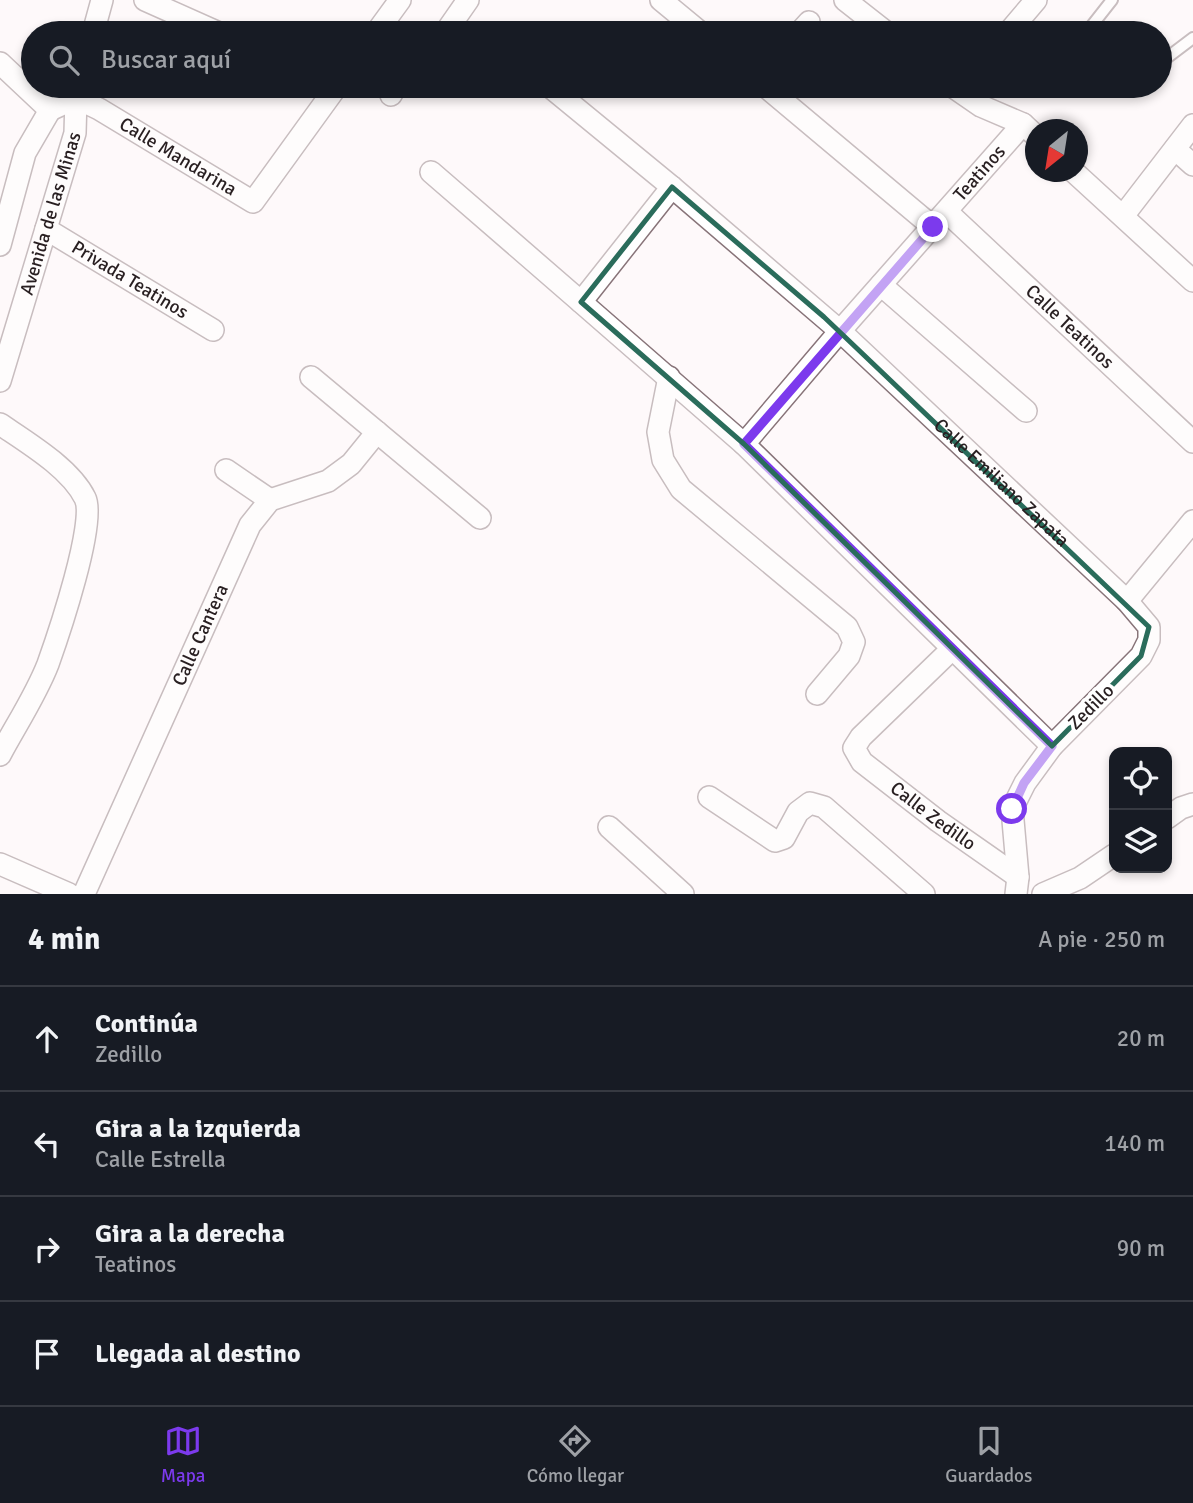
<!DOCTYPE html>
<html lang="es">
<meta charset="utf-8">
<style>
:root{--surface:#171b24;--page:#20242c;--text:#f1f3f6;--muted:#9ea1a6;--line:#363941;--accent:#7c3aed}
body{margin:0;font-family:Signika,sans-serif;background:var(--page);color:var(--text)}
.controls{position:absolute;right:21px;bottom:21px;display:grid;overflow:hidden;border-radius:14px;box-shadow:0 4px 10px #0003}
.controls button{width:63px;height:63px;display:grid;place-items:center;padding:0;border:0;border-bottom:2px solid var(--line);background:var(--surface);color:var(--text);font:35px sans-serif}
.compass{position:absolute;left:1025px;top:119px;width:63px;height:63px;border-radius:50%;background:var(--surface);box-shadow:0 4px 10px #0003;rotate:210deg}
.stop{position:absolute;width:21px;height:21px;margin:-16px;border:5px solid #7c3aed;border-radius:50%;background:#fff}
.stop.end{background:#7c3aed;border-color:#fff;box-shadow:0 2px 7px #0008}
.list{margin:0;padding:0;list-style:none}
h2{display:flex;justify-content:space-between;align-items:center;height:91px;margin:0;padding:0 28px;font-size:30px}
h2 small{font-size:23px;font-weight:400;color:var(--muted)}
.list li{display:grid;grid-template-columns:46px 1fr auto;gap:21px;align-items:center;box-sizing:border-box;height:105px;padding:0 28px;border-top:2px solid var(--line)}
.list b{display:block;font-size:26px;white-space:nowrap}
.list p{margin:0;font-size:23px;white-space:nowrap;color:var(--muted)}
.list em{font-size:23px;font-style:normal;color:var(--muted)}
.icon{flex:none;width:38px;height:38px;fill:none;stroke:currentColor;stroke-width:2;stroke-linecap:round;stroke-linejoin:round}
.map{position:relative;flex:none;width:1193px;height:894px;overflow:hidden}
.search{position:absolute;background:var(--surface);box-shadow:0 4px 10px #0003;left:21px;right:21px;top:21px;height:77px;display:flex;align-items:center;gap:18px;box-sizing:border-box;padding:0 24px;border-radius:38px;color:var(--muted);font-size:26px}
.sheet{height:511px;background:var(--surface)}
nav{display:flex;justify-content:space-around;align-items:center;box-sizing:border-box;height:98px;border-top:2px solid var(--line);background:var(--surface);font-size:19px;color:var(--muted)}
nav a{display:grid;justify-items:center;gap:4px}
nav .on{color:var(--accent)}
.map>svg:first-child{display:block}
</style>
<div class="map">
<svg width="1193" height="894" viewBox="0 0 1193 894">
<rect width="100%" height="100%" fill="#fef9fa"/>
<g fill="none" stroke-linecap="round" stroke-linejoin="round">
<defs>
<g id="service">
<polyline points="1086,33 1112,0"/>
<polyline points="1160,63 1193,38"/>
</g>
<g id="minor">
<polyline points="145,0 219,33"/>
<polyline points="661,0 701,33"/>
<polyline points="845,0 887,33"/>
<polyline points="93,33 102,0"/>
<polyline points="376,33 400,0"/>
<polyline points="445,33 468,0"/>
<polyline points="799,33 809,22"/>
<polyline points="1008,33 1036,0"/>
<path id="s1" d="M0 63 50 110 76 98 99 109 253 202 337 86"/>
<path id="s2" d="M549 86 672 187 840 331 1127 601 1149 627V640L1141 656 1052 746 1025 783 1012 809 1018 877 1016 894"/>
<polyline points="765,86 933,227"/>
<polyline points="952,86 981,106 1023,124 1036,136"/>
<polyline points="391,95 396,86"/>
<polyline points="1175,149 1193,165"/>
<polyline points="431,172 581,302 672,187"/>
<polyline points="1074,172 1193,281"/>
<path id="s3" d="M947 212 1193 442"/>
<polyline points="1123,216 1193,125"/>
<path id="s4" d="M46 229 213 330"/>
<polyline points="0,245 25,153 50,110"/>
<polyline points="881,285 1026,411"/>
<polyline points="581,302 744,444 1052,746"/>
<polyline points="311,377 480,518"/>
<polyline points="669,377 658,432 663,460 681,489 847,627 854,642 849,656 817,694"/>
<path id="s5" d="M0 381 75 133 76 98 78 88"/>
<path d="M0 424C28 443 70 468 85 498 97 521 58 636 48 664 36 695 16 725 0 755"/>
<path id="s6" d="M744 444 840 331 1023 124"/>
<polyline points="226,470 270,500"/>
<polyline points="1127,601 1193,521"/>
<path id="s7" d="M952 649 861 737 854 748 862 762 938 821 1018 877"/>
<polyline points="709,797 775,841 784,838 798,812 810,803 824,807 924,894"/>
<polyline points="1167,818 1181,808 1193,804"/>
<polyline points="609,827 683,894"/>
<polyline points="0,864 69,894"/>
<path id="s8" d="M84 894 250 525 270 500 328 481 351 464 377 432"/>
<polyline points="1043,894 1080,878 1114,855"/>
</g>
</defs>
<!-- service casing -->
<use href="#service" stroke="#887479" stroke-width="14"/>
<!-- minor casing -->
<use href="#minor" stroke="#887479" stroke-width="24"/>
<!-- service -->
<use href="#service" stroke="#fff" stroke-width="10"/>
<!-- minor -->
<use href="#minor" stroke="#fff" stroke-width="21"/>
</g>
<g fill="none" stroke-linecap="round" stroke-linejoin="round">
<!-- route -->
<polyline stroke="#7c3aed" stroke-width="9" points="933,227 744,444 1052,746 1024,783 1012,809"/>
</g>
<!-- marked area -->
<path d="M0 0H1193V894H0ZM672 187 824 317 1149 627 1141 656 1052 746 744 444 581 302Z" fill="#fef9fa" fill-opacity=".55" fill-rule="evenodd"/>
<path fill="none" stroke="#2a6c5b" stroke-width="5" stroke-linejoin="round" d="M672 187 824 317 1149 627 1141 656 1052 746 744 444 581 302Z"/>
<g text-anchor="middle" dominant-baseline="central" stroke-width="7" stroke-linejoin="round" paint-order="stroke">
<!-- street labels -->
<g font-size="19" fill="#281f21" stroke="#fff">
<text stroke="none"><textPath href="#s1" startOffset="215">Calle Mandarina</textPath></text>
<text stroke="none"><textPath href="#s6" startOffset="359">Teatinos</textPath></text>
<text stroke="none"><textPath href="#s5" startOffset="175">Avenida de las Minas</textPath></text>
<text stroke="none"><textPath href="#s4" startOffset="98">Privada Teatinos</textPath></text>
<text stroke="none"><textPath href="#s3" startOffset="168">Calle Teatinos</textPath></text>
<text stroke="none"><textPath href="#s2" startOffset="602">Calle Emiliano Zapata</textPath></text>
<text stroke="none"><textPath href="#s8" startOffset="284">Calle Cantera</textPath></text>
<text transform="translate(1091 707) rotate(-45)">Zedillo</text>
<text stroke="none"><textPath href="#s7" startOffset="245">Calle Zedillo</textPath></text>
</g>
</g>
</svg>
<div class="controls">
<button><svg class="icon" aria-label="locate" viewBox="0 0 24 24"><circle cx="12" cy="12" r="6"/><path d="M12 2v4M12 18v4M2 12h4M18 12h4"/></svg></button>
<button><svg class="icon" aria-label="layers" viewBox="0 0 24 24"><path d="M12 4l9 5-9 5-9-5zM3 14l9 5 9-5"/></svg></button>
</div>
<svg class="compass" viewBox="-18 -18 36 36"><path d="M0-13l5 13h-10z" fill="#e53935"/><path d="M0 13l5-13h-10z" fill="#9ea1a6"/></svg>
<div class="stop" style="left:1012px;top:809px"></div>
<div class="stop end" style="left:933px;top:227px"></div>
<div class="search"><svg class="icon" aria-label="search" viewBox="0 0 24 24"><circle cx="10" cy="10" r="6"/><path d="M15 15l6 6"/></svg>Buscar aquí</div>
</div>
<section class="sheet">
<h2>4 min<small>A pie · 250 m</small></h2>
<ul class="list">
<li><svg class="icon" aria-label="ahead" viewBox="0 0 24 24"><path d="M12 20V5M6 11l6-6 6 6"/></svg><div><b>Continúa</b><p>Zedillo</p></div><em>20 m</em></li>
<li><svg class="icon" aria-label="left" viewBox="0 0 24 24"><path d="M17 20v-9H6M10 6l-5 5 5 5"/></svg><div><b>Gira a la izquierda</b><p>Calle Estrella</p></div><em>140 m</em></li>
<li><svg class="icon" aria-label="right" viewBox="0 0 24 24"><path d="M7 20v-9h11M14 6l5 5-5 5"/></svg><div><b>Gira a la derecha</b><p>Teatinos</p></div><em>90 m</em></li>
<li><svg class="icon" aria-label="arrive" viewBox="0 0 24 24"><path d="M6 21V4h12l-3 4 3 4H6"/></svg><div><b>Llegada al destino</b></div></li>
</ul>
</section>
<nav>
<a class="on"><svg class="icon" aria-label="map" viewBox="0 0 24 24"><path d="M3 6l6-2 6 2 6-2v14l-6 2-6-2-6 2zM9 4v14M15 6v14"/></svg>Mapa</a>
<a><svg class="icon" aria-label="directions" viewBox="0 0 24 24"><path d="M12 3l9 9-9 9-9-9zM9 14v-3h6M13 9l2 2-2 2"/></svg>Cómo llegar</a>
<a><svg class="icon" aria-label="saved" viewBox="0 0 24 24"><path d="M7 4h10v16l-5-4-5 4z"/></svg>Guardados</a>
</nav>
